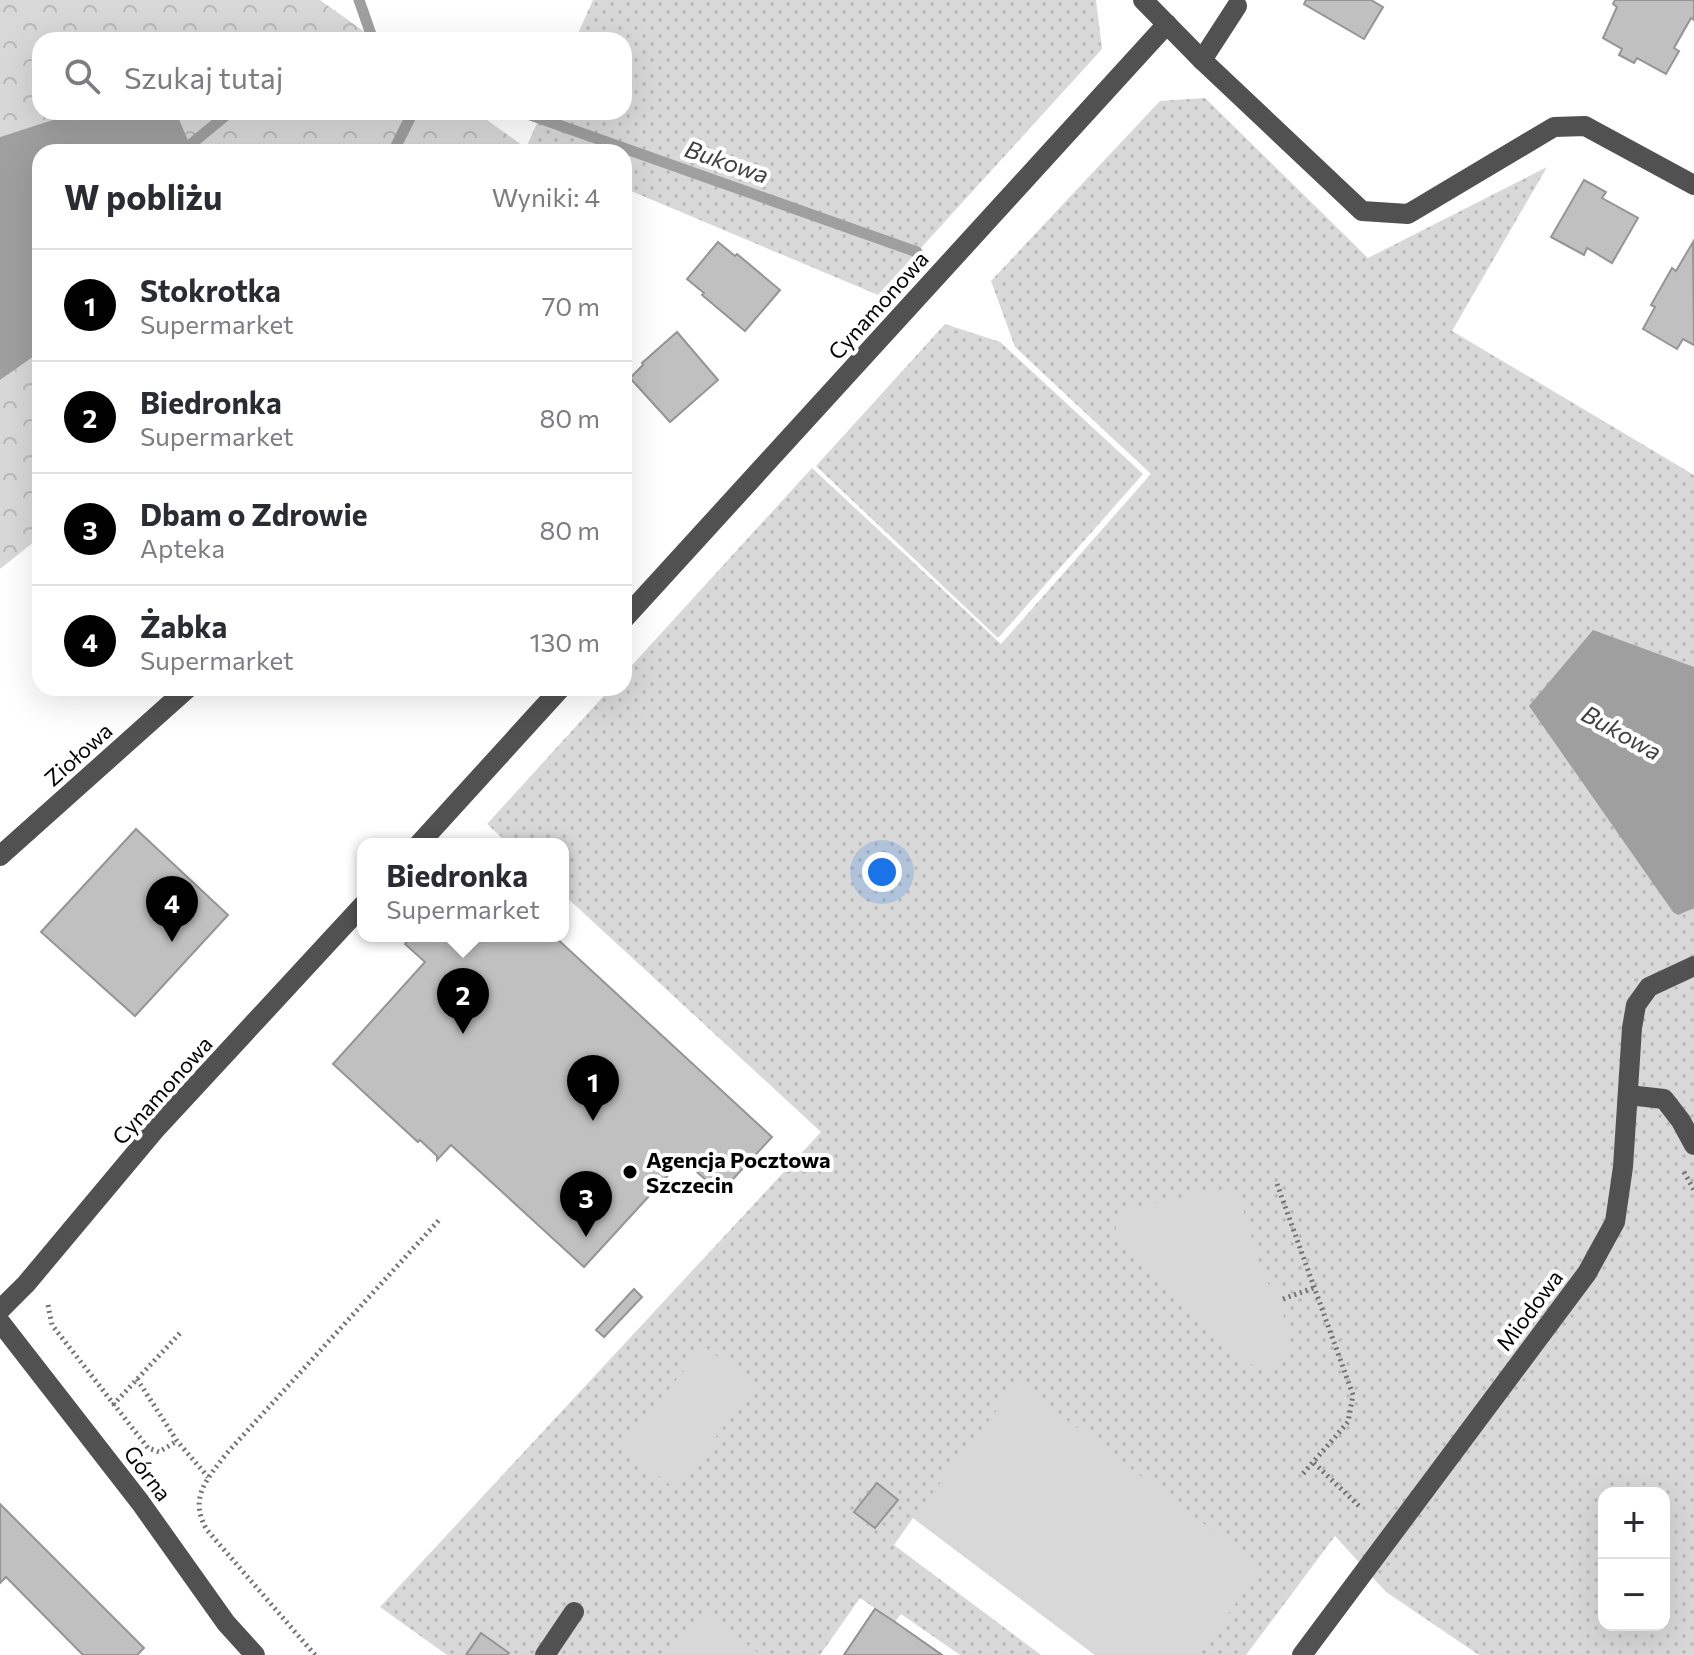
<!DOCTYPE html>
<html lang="pl">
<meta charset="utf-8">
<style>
:root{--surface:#fff;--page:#f2f2f3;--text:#2b2b33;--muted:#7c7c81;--line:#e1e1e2;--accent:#000}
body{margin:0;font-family:Commissioner,sans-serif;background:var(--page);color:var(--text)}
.controls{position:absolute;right:24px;bottom:24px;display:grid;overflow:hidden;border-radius:16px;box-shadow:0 8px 32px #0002}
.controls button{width:72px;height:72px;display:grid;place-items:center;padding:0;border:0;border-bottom:2px solid var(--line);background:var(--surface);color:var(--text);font:40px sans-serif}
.you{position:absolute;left:882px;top:872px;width:28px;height:28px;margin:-20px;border:6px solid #fff;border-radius:50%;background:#1a73e8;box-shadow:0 0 0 12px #1a73e833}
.badge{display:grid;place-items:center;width:52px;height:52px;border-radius:50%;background:var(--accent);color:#fff;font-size:26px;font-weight:700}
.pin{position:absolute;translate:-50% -66px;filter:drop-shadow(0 2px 4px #0008)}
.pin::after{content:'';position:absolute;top:42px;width:28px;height:24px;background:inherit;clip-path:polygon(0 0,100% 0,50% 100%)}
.popup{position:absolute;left:357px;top:838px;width:212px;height:104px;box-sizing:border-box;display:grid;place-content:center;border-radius:16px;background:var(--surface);filter:drop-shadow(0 2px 6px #0005);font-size:26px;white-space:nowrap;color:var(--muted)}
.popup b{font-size:30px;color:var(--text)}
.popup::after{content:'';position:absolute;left:50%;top:100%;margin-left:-16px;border:16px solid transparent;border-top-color:var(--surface)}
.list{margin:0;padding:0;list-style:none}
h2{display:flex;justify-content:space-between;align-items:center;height:104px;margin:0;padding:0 32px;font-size:34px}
h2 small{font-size:26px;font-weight:400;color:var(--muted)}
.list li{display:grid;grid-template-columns:52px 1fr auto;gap:24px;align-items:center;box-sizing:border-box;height:112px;padding:0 32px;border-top:2px solid var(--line)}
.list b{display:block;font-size:30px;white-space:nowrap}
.list p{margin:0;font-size:26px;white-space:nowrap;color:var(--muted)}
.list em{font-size:26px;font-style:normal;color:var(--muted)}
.icon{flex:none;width:44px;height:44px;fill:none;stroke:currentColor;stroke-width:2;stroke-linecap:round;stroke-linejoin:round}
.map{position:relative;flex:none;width:1694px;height:1655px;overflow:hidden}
.search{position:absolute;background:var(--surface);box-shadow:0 8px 32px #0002;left:32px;top:32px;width:600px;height:88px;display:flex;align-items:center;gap:20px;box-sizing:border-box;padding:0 28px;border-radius:24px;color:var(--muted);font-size:30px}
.panel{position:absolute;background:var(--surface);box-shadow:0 8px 32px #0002;left:32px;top:144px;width:600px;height:552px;border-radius:24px}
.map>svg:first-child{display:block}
</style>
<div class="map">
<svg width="1694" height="1655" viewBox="0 0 1694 1655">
<defs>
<pattern id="green-dots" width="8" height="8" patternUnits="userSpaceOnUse" patternTransform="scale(2)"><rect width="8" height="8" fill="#d8d8d8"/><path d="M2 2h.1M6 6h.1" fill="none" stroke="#b8b8b8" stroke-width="1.8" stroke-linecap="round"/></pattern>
<pattern id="forest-crowns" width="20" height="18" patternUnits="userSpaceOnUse" patternTransform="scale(2)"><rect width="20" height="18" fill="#d8d8d8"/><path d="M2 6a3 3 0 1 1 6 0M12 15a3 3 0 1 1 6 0" fill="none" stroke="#b8b8b8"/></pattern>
</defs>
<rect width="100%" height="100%" fill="#fff"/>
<!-- green -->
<g fill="url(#green-dots)" fill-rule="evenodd">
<polygon points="593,0 1096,0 1102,49 878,295 624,188 624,152 537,152 526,148 542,112 624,112 624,40 575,40"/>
<path d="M1205 98 1368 258 1547 167 1452 331 1694 475V1655H1479L1386 1592 1335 1536 1246 1655H1095L913 1518 894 1545 1041 1655H960L901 1614 895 1622 860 1598 820 1655H447L380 1607 821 1132 563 894V844H509L487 824 611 688H624V674L812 468 1001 644 1151 474 1015 347 991 281 1160 101ZM1604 1493H1664V1625H1604Z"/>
<polygon points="945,324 1000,342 1143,474 998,638 816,466"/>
</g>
<!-- forest -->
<g fill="url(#forest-crowns)">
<polygon points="0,0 320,0 376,40 40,40 40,112 77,112 0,137"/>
<polygon points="176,112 476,112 526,148 520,152 193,152"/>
<polygon points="40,352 40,537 0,569 0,380"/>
</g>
<!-- pitch -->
<g fill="#d8d8d8">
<path d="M1219 1189 1235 1195 1241 1203 1264 1278 1270 1286 1278 1284 1288 1312 1283 1316 1290 1334 1289 1354C1277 1368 1263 1373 1247 1362L1118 1240C1113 1227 1117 1218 1128 1209Z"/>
<polygon points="704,1346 754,1385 677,1490 621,1448"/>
<polygon points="1018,1383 1262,1568 1197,1655 1095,1655 913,1518"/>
<polygon points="704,1612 761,1655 670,1655"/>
</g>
<!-- water -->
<g fill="#9f9f9f">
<polygon points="77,112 176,112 193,152 40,152 40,352 0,380 0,137"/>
<polygon points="1593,630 1694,667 1694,908 1678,915 1673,912 1529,706"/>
</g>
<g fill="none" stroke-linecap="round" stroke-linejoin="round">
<!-- stream -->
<g stroke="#9f9f9f" stroke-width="11">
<polyline points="359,0 373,40"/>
<polyline points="522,112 917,252"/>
<polyline points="190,145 230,112"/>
<polyline points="393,152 413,112"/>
</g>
</g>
<!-- building -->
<g fill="#c0c0c0" stroke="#959595" stroke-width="2">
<polygon points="1306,0 1371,0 1383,7 1364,39 1304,4"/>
<polygon points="1615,0 1694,0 1694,20 1691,18 1674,48 1679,51 1666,74 1637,58 1634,63 1619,55 1622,49 1603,38 1617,7 1613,4"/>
<polygon points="1584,180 1606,192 1602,198 1638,218 1612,263 1587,248 1584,255 1551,237"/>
<polygon points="718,242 735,256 737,254 780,290 745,331 702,295 704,293 687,279"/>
<polygon points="1693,242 1694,345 1683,339 1677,349 1643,329 1655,307 1651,305 1672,268 1676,271"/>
<polygon points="677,332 718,380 670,422 630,378 643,365 642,363"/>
<polygon points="136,829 228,915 135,1016 41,932"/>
<polygon points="412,936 554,936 772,1137 720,1193 683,1159 584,1267 451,1145 437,1160 437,1156 420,1140 418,1142 333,1064 425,962 405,944"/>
<polygon points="634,1289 642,1297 604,1337 596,1330"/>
<polygon points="877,1483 898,1500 875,1528 854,1512"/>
<polygon points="0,1504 144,1648 137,1655 83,1655 6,1577 0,1583"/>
<polygon points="875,1609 942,1655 844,1655"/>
<polygon points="875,1609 895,1622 942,1655 844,1655"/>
<polygon points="481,1633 509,1653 507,1655 466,1655"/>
</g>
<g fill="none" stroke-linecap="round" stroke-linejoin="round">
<!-- path -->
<g stroke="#737373" stroke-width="5" stroke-dasharray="2 4" stroke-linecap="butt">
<polyline points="1684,1172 1694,1190"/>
<polyline points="1277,1184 1353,1395 1348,1422 1301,1476"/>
<polyline points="1283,1299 1316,1287"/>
<polyline points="48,1305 52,1325 148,1448 159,1452 177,1441"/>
<polyline points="137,1379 177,1441 208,1477"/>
<polyline points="113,1405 181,1332"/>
<polyline points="1314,1463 1359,1506"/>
<path d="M315 1655 207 1530C188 1498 207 1479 227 1453L440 1219"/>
</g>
<!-- minor -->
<g stroke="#515151" stroke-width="20">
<polyline points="1143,0 1202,60 1362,211 1408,214 1554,127 1585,126 1694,185"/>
<polyline points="1202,60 1237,6"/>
<polyline points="624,619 1167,24"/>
<polyline points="419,844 561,688"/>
<polyline points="0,856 188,688"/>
<polyline points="1628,1095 1664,1099 1681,1121 1694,1145"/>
<polyline points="0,1310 26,1284 154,1131 363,905"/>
<polyline points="0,1322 140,1502 226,1623 255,1655"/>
<polyline points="545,1655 574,1612"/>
<polyline points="1302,1655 1587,1273 1615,1222 1623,1167 1632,1028 1636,1005 1649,987 1694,966"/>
</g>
</g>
<!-- markers -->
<circle fill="#000" stroke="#fff" stroke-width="3" cx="630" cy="1172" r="8"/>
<g text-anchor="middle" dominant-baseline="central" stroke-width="8" stroke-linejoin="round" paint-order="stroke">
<!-- street labels -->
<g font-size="22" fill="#000" stroke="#fff">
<text transform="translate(878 305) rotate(-48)">Cynamonowa</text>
<text transform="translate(78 754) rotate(-42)">Ziołowa</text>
<text transform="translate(162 1090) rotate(-48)">Cynamonowa</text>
<text transform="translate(1529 1310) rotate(-53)">Miodowa</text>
<text transform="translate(148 1473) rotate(53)">Górna</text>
</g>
<!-- poi labels -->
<g font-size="22" font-weight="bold" fill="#000" stroke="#fff" text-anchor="start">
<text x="646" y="1159">Agencja Pocztowa<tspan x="646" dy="25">Szczecin</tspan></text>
</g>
<!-- water labels -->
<g font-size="24" font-style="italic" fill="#404040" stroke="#fff">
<text transform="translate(727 161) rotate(19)">Bukowa</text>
<text transform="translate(1622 732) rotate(29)">Bukowa</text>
</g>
</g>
</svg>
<div class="controls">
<button>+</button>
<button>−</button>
</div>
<div class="you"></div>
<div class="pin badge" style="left:593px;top:1121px">1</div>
<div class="pin badge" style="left:463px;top:1034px">2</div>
<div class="popup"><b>Biedronka</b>Supermarket</div>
<div class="pin badge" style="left:586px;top:1237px">3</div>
<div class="pin badge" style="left:172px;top:942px">4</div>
<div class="search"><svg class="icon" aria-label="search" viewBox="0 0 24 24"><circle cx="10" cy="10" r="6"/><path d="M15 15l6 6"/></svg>Szukaj tutaj</div>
<section class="panel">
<h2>W pobliżu<small>Wyniki: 4</small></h2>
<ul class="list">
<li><span class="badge">1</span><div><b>Stokrotka</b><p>Supermarket</p></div><em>70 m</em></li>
<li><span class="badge">2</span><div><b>Biedronka</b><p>Supermarket</p></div><em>80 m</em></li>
<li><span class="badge">3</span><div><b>Dbam o Zdrowie</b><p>Apteka</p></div><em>80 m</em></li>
<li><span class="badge">4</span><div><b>Żabka</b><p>Supermarket</p></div><em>130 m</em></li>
</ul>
</section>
</div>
